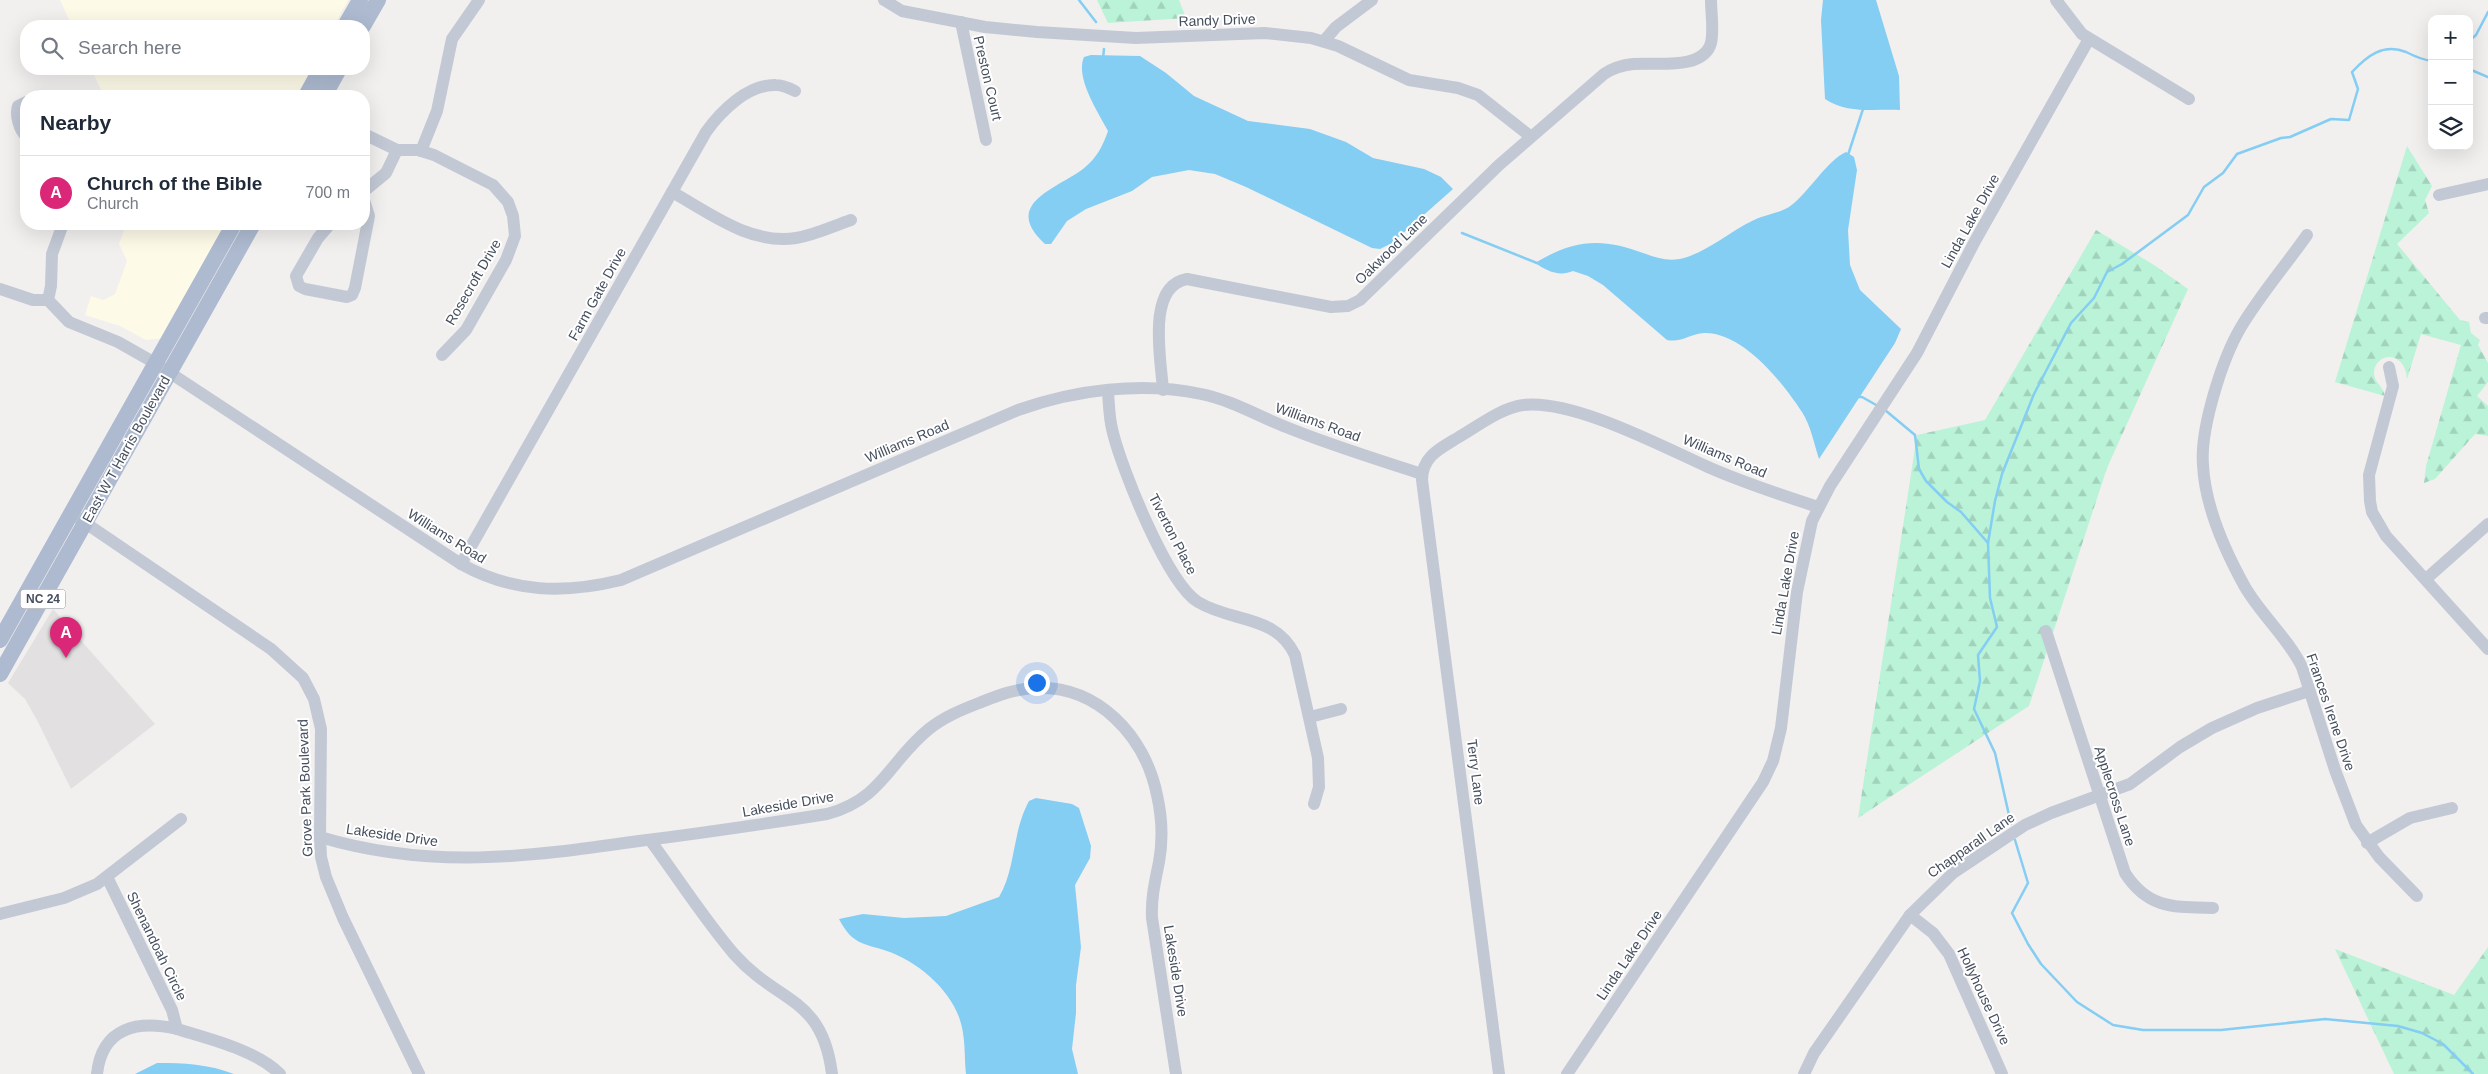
<!DOCTYPE html>
<meta charset="utf-8">
<style>
:root{--surface:#fff;--page:#f6f6f7;--text:#1f2937;--muted:#747a83;--line:#e0e1e3;--accent:#db2777}
body{margin:0;font-family:Helvetica,sans-serif;background:var(--page);color:var(--text)}
.controls{position:absolute;right:15px;top:15px;display:grid;overflow:hidden;border-radius:10px;box-shadow:0 5px 20px #0002}
.controls button{width:45px;height:45px;display:grid;place-items:center;padding:0;border:0;border-bottom:1px solid var(--line);background:var(--surface);color:var(--text);font:25px sans-serif}
.you{position:absolute;left:1036px;top:682px;width:18px;height:18px;margin:-12px;border:4px solid #fff;border-radius:50%;background:#1a73e8;box-shadow:0 0 0 8px #1a73e833}
.badge{display:grid;place-items:center;width:32px;height:32px;border-radius:50%;background:var(--accent);color:#fff;font-size:16px;font-weight:700}
.pin{position:absolute;translate:-50% -41px;filter:drop-shadow(0 1px 2px #0008)}
.pin::after{content:'';position:absolute;top:26px;width:18px;height:15px;background:inherit;clip-path:polygon(0 0,100% 0,50% 100%)}
.list{margin:0;padding:0;list-style:none}
h2{display:flex;justify-content:space-between;align-items:center;height:65px;margin:0;padding:0 20px;font-size:21px}
h2 small{font-size:16px;font-weight:400;color:var(--muted)}
.list li{display:grid;grid-template-columns:32px 1fr auto;gap:15px;align-items:center;box-sizing:border-box;height:75px;padding:0 20px;border-top:1px solid var(--line)}
.list b{display:block;font-size:19px;white-space:nowrap}
.list p{margin:0;font-size:16px;white-space:nowrap;color:var(--muted)}
.list em{font-size:16px;font-style:normal;color:var(--muted)}
.icon{flex:none;width:28px;height:28px;fill:none;stroke:currentColor;stroke-width:2;stroke-linecap:round;stroke-linejoin:round}
.map{position:relative;flex:none;width:2488px;height:1074px;overflow:hidden}
.search{position:absolute;background:var(--surface);box-shadow:0 5px 20px #0002;left:20px;top:20px;width:350px;height:55px;display:flex;align-items:center;gap:12px;box-sizing:border-box;padding:0 18px;border-radius:20px;color:var(--muted);font-size:19px}
.panel{position:absolute;background:var(--surface);box-shadow:0 5px 20px #0002;left:20px;top:90px;width:350px;height:140px;border-radius:20px}
.map>svg:first-child{display:block}
</style>
<div class="map">
<svg width="2488" height="1074" viewBox="0 0 2488 1074">
<defs>
<pattern id="forest-firs" width="22" height="20" patternUnits="userSpaceOnUse" patternTransform="scale(1.25)"><rect width="22" height="20" fill="#baf3d7"/><path d="M5 1l3.5 6h-7zM16 11l3.5 6h-7z" fill="#a1d2bb"/></pattern>
</defs>
<rect width="100%" height="100%" fill="#f2efef"/>
<!-- commercial -->
<g fill="#fdfae8">
<polygon points="60,0 348,0 334,26 72,26"/>
<polygon points="91,69 311,69 297,96 104,96"/>
<polygon points="126,224 229,224 165,338 146,340 120,326 85,315 91,296 103,300 115,294 127,261 119,244"/>
</g>
<!-- education -->
<polygon fill="#e3e0e1" points="53,609 155,724 71,789 37,720 25,699 8,683"/>
<!-- forest -->
<g fill="url(#forest-firs)">
<polygon points="1097,0 1179,0 1186,18 1108,23"/>
<path d="M2407 146 2432 186 2425 200 2429 213 2397 244 2460 320 2469 322 2471 333 2480 340 2478 345 2488 363V382L2477 396 2488 406V436L2475 434 2435 479 2424 483 2426 466 2461 345 2421 334 2407 379C2405 350 2376 352 2374 372 2373 382 2384 387 2385 396L2335 382Z"/>
<polygon points="2096,230 2154,265 2188,289 2107,468 2029,706 1858,818 1917,435 1985,420"/>
<polygon points="2488,947 2488,1074 2394,1074 2335,949 2454,995"/>
</g>
<!-- water -->
<g fill="#84cdf3">
<path d="M1823 0H1876L1899 76 1900 110C1874 109 1847 114 1825 99L1821 20Z"/>
<path d="M1091 55 1140 56 1166 73 1194 96 1248 121 1310 129 1346 142 1373 158 1424 169 1441 177 1453 189 1392 243 1380 249 1372 248 1246 187 1215 174 1189 170 1152 177 1132 191 1086 209 1067 221 1051 244H1045C1001 204 1056 189 1083 169 1096 159 1103 146 1108 131 1098 112 1075 78 1084 57Z"/>
<path d="M1846 152 1854 157 1857 170 1848 230 1850 265 1860 290 1901 329 1895 343 1819 459C1814 444 1811 426 1802 412 1783 383 1743 332 1704 333 1690 334 1681 343 1667 340L1603 285 1588 276 1573 271C1559 277 1547 271 1535 263 1573 240 1601 237 1643 253 1657 258 1669 262 1684 258 1710 250 1729 232 1754 220 1766 214 1777 214 1789 207 1809 193 1826 161 1846 152Z"/>
<path d="M1036 798 1072 804 1079 808 1091 846 1090 858 1075 885 1081 947 1076 985V1013L1072 1049 1078 1074H966C964 1055 966 1036 959 1017 948 987 916 961 887 951 862 943 852 944 839 919L863 914 904 918 946 916 999 897C1016 869 1012 832 1029 801Z"/>
<path d="M157 1063C184 1063 208 1064 234 1074H135Z"/>
</g>
<g fill="none" stroke-linecap="round" stroke-linejoin="round">
<!-- stream -->
<g stroke="#84cdf3" stroke-width="2.5">
<polyline points="1079,0 1096,22"/>
<polyline points="2469,41 2476,35 2488,12"/>
<polyline points="1103,58 1104,49"/>
<polyline points="2469,69 2488,77"/>
<polyline points="1848,155 1863,109"/>
<polyline points="1462,233 1537,263"/>
<polyline points="1858,397 1862,397 1878,406"/>
<polyline points="1885,410 1915,435 1919,469 1926,481 1947,502 1961,512 1988,543"/>
<path d="M2011 824 1995 753 1974 709 1980 681 1978 655 1997 627 1990 598 1988 543 1995 501 2002 474 2034 394 2071 323 2094 298 2107 272 2122 264 2188 215 2204 187 2223 173 2237 154 2281 138 2290 137 2331 119 2349 120 2358 89 2352 72C2367 56 2383 43 2406 52 2414 56 2423 60 2432 61"/>
<polyline points="2015,840 2028,883 2012,913 2028,944 2041,964 2077,1002 2113,1025 2143,1030 2221,1030 2325,1019 2398,1026 2422,1033 2443,1044 2473,1074"/>
</g>
<!-- minor -->
<g stroke="#c2c9d5" stroke-width="12">
<polyline points="884,0 902,11 985,27 1037,32 1136,38 1265,33 1311,38 1338,46 1409,80 1458,88 1478,95 1530,136"/>
<polyline points="2056,0 2082,34 2189,99"/>
<polyline points="961,22 986,140"/>
<polyline points="1324,41 1336,27 1372,0"/>
<polyline points="39,96 44,96"/>
<path d="M26 102 18 106C15 114 19 130 26 136"/>
<polyline points="364,134 397,150 418,150 434,155 493,185 508,202 513,216 515,236 506,260 466,330 442,355"/>
<polyline points="421,151 437,111 452,39 479,0"/>
<polyline points="364,191 386,173 397,150"/>
<path d="M672 192C710 213 750 245 796 238 815 235 833 226 851 220"/>
<polyline points="2439,195 2488,184"/>
<path d="M63 224 52 254 51 286 48 300 69 322 118 342 155 363 461 564C513 593 564 594 621 580L1018 410C1074 390 1142 381 1201 394 1231 400 1258 416 1286 427 1330 445 1376 459 1422 474"/>
<polyline points="330,224 318,238 296,276 299,286 305,289 347,297 352,295 355,288 369,216 364,200"/>
<path d="M2307 235C2286 265 2260 295 2241 327 2222 359 2200 429 2203 465 2205 507 2225 551 2245 587 2262 616 2288 638 2302 667L2335 770 2356 825 2379 857 2417 896"/>
<polyline points="0,289 33,300 48,300"/>
<polyline points="2485,318 2488,318"/>
<polyline points="2389,367 2393,386 2369,475 2370,501 2372,512 2386,536 2488,649"/>
<path d="M1163 390C1161 360 1146 286 1187 279L1331 307 1348 306 1360 300 1499 165 1604 74C1613 68 1623 65 1633 64 1655 62 1703 71 1711 43 1714 30 1711 13 1711 0"/>
<path d="M1108 391C1109 405 1109 419 1113 433 1122 469 1167 583 1198 602 1233 623 1275 614 1295 655L1318 758 1319 787 1314 804"/>
<polyline points="78,518 271,649 303,678 314,699 321,729 320,837 321,857 326,877 343,918 419,1074"/>
<path d="M461 564 706 132C721 111 748 84 776 85 782 85 789 88 795 91"/>
<polyline points="2426,579 2488,524"/>
<path d="M2046 631 2125 873C2148 909 2174 907 2213 908"/>
<polyline points="1310,717 1341,709"/>
<path d="M320 837C431 870 527 857 639 841 702 833 764 824 827 814 883 799 889 761 929 729 944 717 961 710 979 703 997 696 1014 689 1034 688 1098 685 1145 736 1157 795 1162 817 1163 840 1159 862 1155 882 1151 898 1152 918L1176 1074"/>
<path d="M650 840C678 878 704 919 734 954 778 1004 822 995 832 1074"/>
<polyline points="2367,843 2410,818 2452,808"/>
<path d="M107 877 172 1010 177 1029C209 1039 256 1050 280 1074"/>
<polyline points="0,914 64,898 97,884 181,819"/>
<polyline points="1910,915 1933,933 1949,954 2002,1074"/>
<path d="M97 1074C102 1027 138 1020 177 1029"/>
<path d="M1499 1074 1422 480C1422 456 1441 448 1459 437 1478 426 1501 408 1523 405 1573 399 1661 446 1708 467 1744 483 1781 495 1818 507"/>
<polyline points="1567,1074 1763,782 1773,761 1781,728 1797,592 1812,521 1830,486 1917,353 1975,241 2089,39"/>
<polyline points="1804,1074 1814,1053 1910,915 1953,873 2025,825 2051,813 2130,784 2180,747 2212,728 2257,708 2309,691"/>
</g>
<!-- major -->
<g stroke="#adbad0" stroke-width="16">
<polyline points="345,26 360,0"/>
<polyline points="363,26 378,0"/>
<polyline points="306,96 321,69"/>
<polyline points="324,96 339,69"/>
<polyline points="0,640 234,224"/>
<polyline points="0,674 253,224"/>
</g>
</g>
<g text-anchor="middle" dominant-baseline="central" stroke-width="4" stroke-linejoin="round" paint-order="stroke">
<!-- shield labels -->
<rect fill="#fff" stroke="#7e848e" stroke-width="1" x="20.5" y="589.5" width="45" height="19" rx="4"/>
<g font-size="12" font-weight="bold" fill="#464f5e">
<text x="43" y="599">NC 24</text>
</g>
<!-- street labels -->
<g font-size="14" fill="#464f5e" stroke="#fff">
<text transform="translate(1217 20) rotate(-2)">Randy Drive</text>
<text transform="translate(988 78) rotate(77)">Preston Court</text>
<text transform="translate(1970 221) rotate(-61)">Linda Lake Drive</text>
<text transform="translate(1391 249) rotate(-44)">Oakwood Lane</text>
<text transform="translate(473 282) rotate(-60)">Rosecroft Drive</text>
<text transform="translate(597 294) rotate(-61)">Farm Gate Drive</text>
<text transform="translate(1318 422) rotate(20)">Williams Road</text>
<text transform="translate(907 441) rotate(-23)">Williams Road</text>
<text transform="translate(126 449) rotate(-61)">East W T Harris Boulevard</text>
<text transform="translate(1725 456) rotate(23)">Williams Road</text>
<text transform="translate(1173 534) rotate(63)">Tiverton Place</text>
<text transform="translate(447 536) rotate(32)">Williams Road</text>
<text transform="translate(1785 583) rotate(-80)">Linda Lake Drive</text>
<text transform="translate(2331 712) rotate(71)">Frances Irene Drive</text>
<text transform="translate(1476 772) rotate(83)">Terry Lane</text>
<text transform="translate(305 788) rotate(-92)">Grove Park Boulevard</text>
<text transform="translate(2115 796) rotate(72)">Applecross Lane</text>
<text transform="translate(788 804) rotate(-10)">Lakeside Drive</text>
<text transform="translate(392 835) rotate(8)">Lakeside Drive</text>
<text transform="translate(1971 845) rotate(-35)">Chapparall Lane</text>
<text transform="translate(157 946) rotate(64)">Shenandoah Circle</text>
<text transform="translate(1629 955) rotate(-56)">Linda Lake Drive</text>
<text transform="translate(1176 971) rotate(81)">Lakeside Drive</text>
<text transform="translate(1984 996) rotate(65)">Hollyhouse Drive</text>
</g>
</g>
</svg>
<div class="controls">
<button>+</button>
<button>−</button>
<button><svg class="icon" aria-label="layers" viewBox="0 0 24 24"><path d="M12 4l9 5-9 5-9-5zM3 14l9 5 9-5"/></svg></button>
</div>
<div class="you"></div>
<div class="pin badge" style="left:66px;top:658px">A</div>
<div class="search"><svg class="icon" aria-label="search" viewBox="0 0 24 24"><circle cx="10" cy="10" r="6"/><path d="M15 15l6 6"/></svg>Search here</div>
<section class="panel">
<h2>Nearby<small></small></h2>
<ul class="list">
<li><span class="badge">A</span><div><b>Church of the Bible</b><p>Church</p></div><em>700 m</em></li>
</ul>
</section>
</div>
